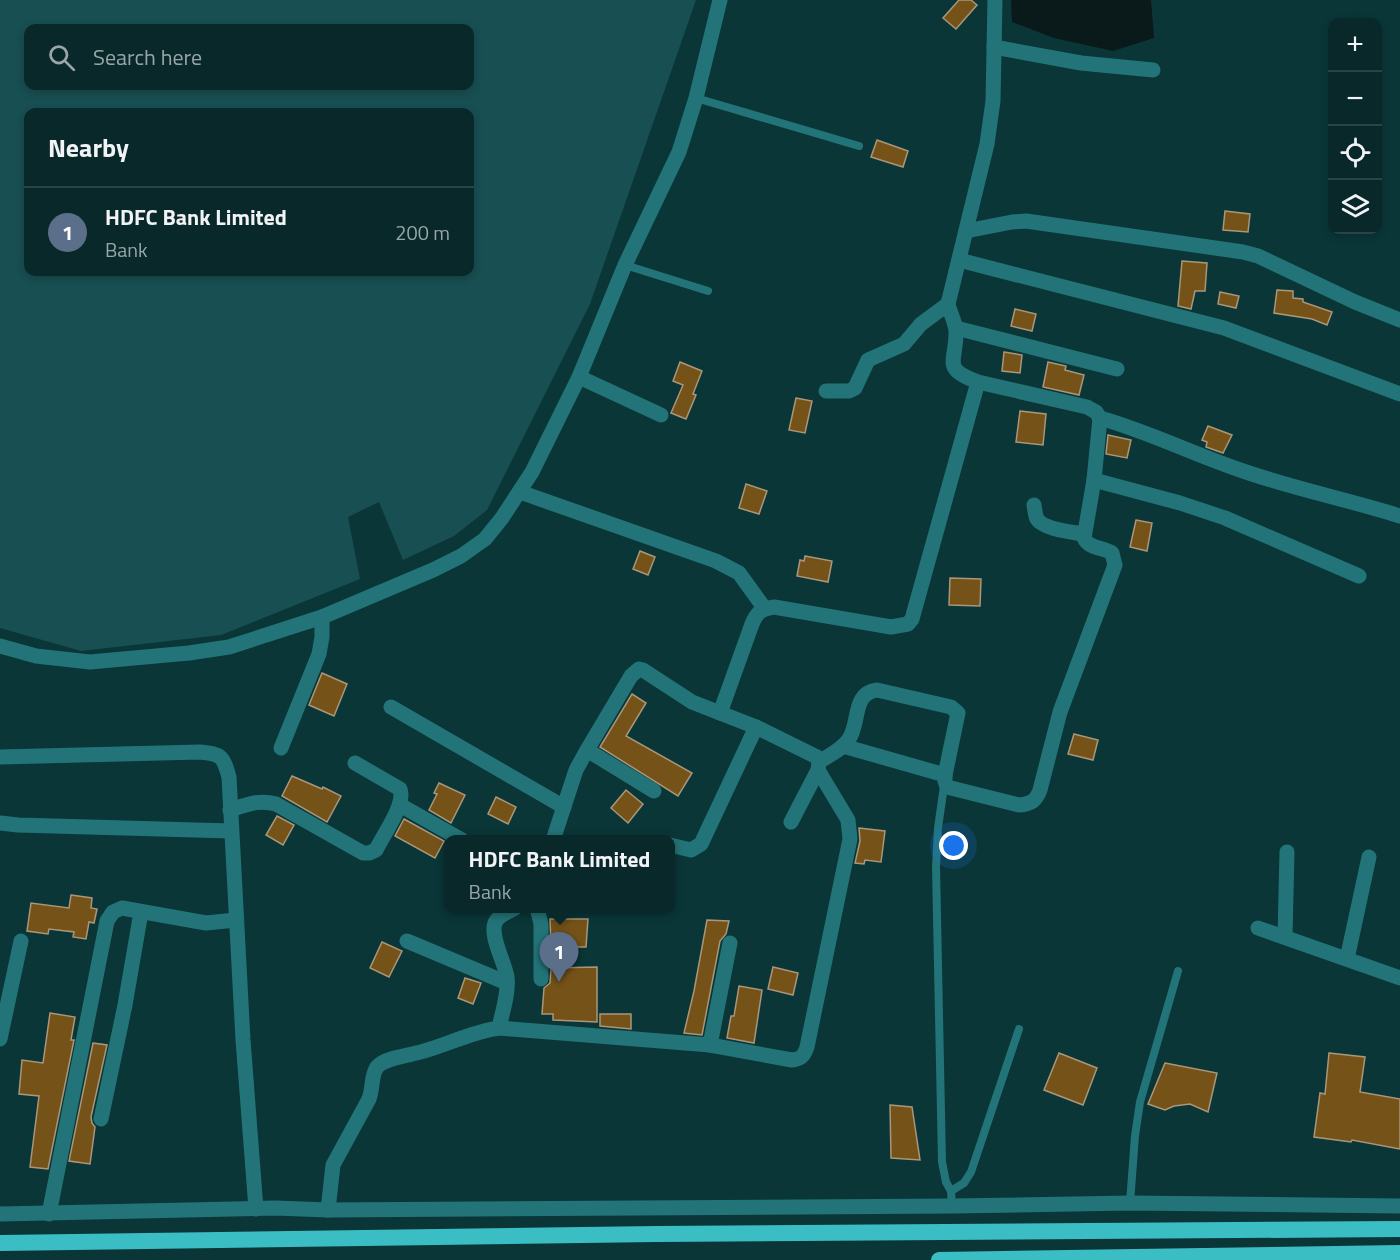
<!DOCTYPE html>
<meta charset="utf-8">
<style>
:root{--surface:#08282a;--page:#113032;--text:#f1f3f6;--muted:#98a6a8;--line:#294447;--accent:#eba939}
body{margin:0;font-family:"Titillium Web",sans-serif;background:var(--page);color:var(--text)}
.controls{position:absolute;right:18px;top:18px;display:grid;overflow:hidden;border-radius:12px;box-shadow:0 3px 9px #0003}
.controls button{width:54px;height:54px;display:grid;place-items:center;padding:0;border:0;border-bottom:2px solid var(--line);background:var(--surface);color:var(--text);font:30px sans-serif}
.you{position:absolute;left:954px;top:846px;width:21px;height:21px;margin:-15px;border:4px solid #fff;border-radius:50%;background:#1a73e8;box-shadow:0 0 0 9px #1a73e833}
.badge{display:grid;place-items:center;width:39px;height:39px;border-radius:50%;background:var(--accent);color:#fff;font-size:20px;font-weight:700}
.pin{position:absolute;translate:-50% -50px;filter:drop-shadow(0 2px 3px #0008)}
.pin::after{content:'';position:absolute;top:32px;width:21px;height:18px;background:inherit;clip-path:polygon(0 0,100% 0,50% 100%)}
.popup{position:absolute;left:444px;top:835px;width:231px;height:78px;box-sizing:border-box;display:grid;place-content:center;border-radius:12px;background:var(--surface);filter:drop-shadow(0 2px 4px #0005);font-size:20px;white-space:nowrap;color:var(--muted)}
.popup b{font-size:22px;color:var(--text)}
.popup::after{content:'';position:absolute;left:50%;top:100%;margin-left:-12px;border:12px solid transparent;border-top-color:var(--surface)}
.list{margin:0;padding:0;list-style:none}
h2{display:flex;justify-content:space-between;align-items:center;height:78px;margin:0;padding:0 24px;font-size:26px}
h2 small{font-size:20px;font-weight:400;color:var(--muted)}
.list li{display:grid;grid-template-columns:39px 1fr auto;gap:18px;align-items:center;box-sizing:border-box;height:90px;padding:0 24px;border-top:2px solid var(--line)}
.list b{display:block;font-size:22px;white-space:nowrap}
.list p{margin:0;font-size:20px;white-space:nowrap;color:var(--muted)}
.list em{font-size:20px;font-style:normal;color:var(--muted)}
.icon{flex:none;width:33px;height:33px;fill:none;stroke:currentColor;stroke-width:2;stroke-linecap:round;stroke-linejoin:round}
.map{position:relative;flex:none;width:1400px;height:1260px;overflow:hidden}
.search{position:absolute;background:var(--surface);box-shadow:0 3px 9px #0003;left:24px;top:24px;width:450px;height:66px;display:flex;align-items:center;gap:15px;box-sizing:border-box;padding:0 21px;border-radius:12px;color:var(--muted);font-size:22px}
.panel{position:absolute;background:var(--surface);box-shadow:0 3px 9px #0003;left:24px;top:108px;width:450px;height:168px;border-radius:12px}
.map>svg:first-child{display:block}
</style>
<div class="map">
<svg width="1400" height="1260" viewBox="0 0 1400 1260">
<rect width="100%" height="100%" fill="#0a3638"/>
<!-- green -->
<path fill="#184f52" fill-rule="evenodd" d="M0 0H696L590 304 487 510 454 536 403 560 379 502 348 517 360 579 221 635 81 651 0 628ZM28 28H470V86H28ZM28 112H470V272H28Z"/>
<!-- water -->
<polygon fill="#0a1a1b" points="1011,0 1151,0 1154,38 1113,51 1054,38 1012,22"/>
<!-- building -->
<g fill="#755318" stroke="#aa967a" stroke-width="1.5">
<polygon points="959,0 971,0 977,5 956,29 943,18"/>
<polygon points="877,140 908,151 903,167 871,157"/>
<polygon points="1225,211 1250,214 1248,232 1223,230"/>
<polygon points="1182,261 1207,263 1205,291 1195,291 1191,309 1178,306"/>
<polygon points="1277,290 1293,291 1293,298 1303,299 1303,302 1332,312 1327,325 1312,319 1274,313"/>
<polygon points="1220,292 1239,296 1236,308 1218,304"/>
<polygon points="1015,309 1036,314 1032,331 1011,326"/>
<polygon points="1004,352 1022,355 1020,373 1002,371"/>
<polygon points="680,362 702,371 693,394 696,395 686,419 671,413 683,385 673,381"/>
<polygon points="1048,362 1066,366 1065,370 1084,375 1079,395 1043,387"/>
<polygon points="796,398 812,401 805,433 789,430"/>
<polygon points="1020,411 1046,414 1043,445 1016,442"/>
<polygon points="1208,426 1232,435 1223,453 1206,447 1207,442 1202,440"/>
<polygon points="1108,435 1131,440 1127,458 1106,454"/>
<polygon points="746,484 767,491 759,514 739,508"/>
<polygon points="1136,520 1152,523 1147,551 1130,547"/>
<polygon points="640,551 655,557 648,575 633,569"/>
<polygon points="805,556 832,561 828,582 797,576 800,560 804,561"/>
<polygon points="950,578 981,579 980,606 949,605"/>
<polygon points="322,673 347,684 334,716 309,705"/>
<polygon points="632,694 646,703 626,736 692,773 678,796 600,747"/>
<polygon points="1074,734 1098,740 1093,760 1068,754"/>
<polygon points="292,776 322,789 323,787 341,796 327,822 282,796"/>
<polygon points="439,783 465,795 451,823 429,810 437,794 434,793"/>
<polygon points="626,790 643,804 628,823 611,808"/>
<polygon points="496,797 516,807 508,824 488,814"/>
<polygon points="277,816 294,825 283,845 266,835"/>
<polygon points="404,819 444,841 435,858 395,836"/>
<polygon points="859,828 885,831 881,862 865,860 864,864 855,863 860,841"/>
<polygon points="71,895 92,898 91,908 97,909 94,923 89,922 86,939 73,937 74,932 49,929 48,934 27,931 31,903 69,908"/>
<polygon points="550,919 588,919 586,947 551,947"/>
<polygon points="707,920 729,921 726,934 720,941 702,1035 684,1033 694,991"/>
<polygon points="382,942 402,951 389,977 370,968"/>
<polygon points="597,967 597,1022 553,1020 553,1014 542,1014 544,988 550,983 551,968"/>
<polygon points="773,967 798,973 793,995 768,989"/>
<polygon points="465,978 481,983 473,1004 458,998"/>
<polygon points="739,986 762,990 754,1043 727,1038 731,1016 734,1016"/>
<polygon points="50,1013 75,1017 71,1040 74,1040 48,1169 30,1167 39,1096 19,1094 22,1060 43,1063"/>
<polygon points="600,1014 631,1014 631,1029 600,1026"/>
<polygon points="93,1043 107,1045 91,1117 92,1123 95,1127 90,1164 69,1161"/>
<polygon points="1059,1053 1097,1068 1083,1105 1044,1090"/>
<polygon points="1329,1053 1365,1057 1360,1092 1400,1099 1400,1149 1352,1140 1351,1142 1314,1137 1320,1093 1325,1094"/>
<polygon points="1165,1063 1217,1073 1208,1112 1190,1104 1174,1106 1165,1110 1148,1104"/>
<polygon points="890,1105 912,1107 920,1160 891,1158"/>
</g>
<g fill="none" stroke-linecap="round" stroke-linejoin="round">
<!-- service -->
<g stroke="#237478" stroke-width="8">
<polyline points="696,98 859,146"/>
<polyline points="625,265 708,291"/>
<polyline points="944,786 938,828 936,867 942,1162 946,1182 951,1191 952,1206"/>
<polyline points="951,1191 964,1183 971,1172 1019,1029"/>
<polyline points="1130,1203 1135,1136 1140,1102 1178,971"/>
</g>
<!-- minor -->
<g stroke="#237478" stroke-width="15">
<path d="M995 0 993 101 987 144 948 304C950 313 955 321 956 331 957 362 940 368 978 382L1087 407 1096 412 1100 418C1150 432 1197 456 1246 472 1296 489 1349 500 1400 516"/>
<polyline points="994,47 1081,63 1153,70"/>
<polyline points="966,231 1012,222 1026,221 1243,252 1258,256 1355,302 1400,320"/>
<polyline points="959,260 1224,328 1400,394"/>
<polyline points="956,328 1117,369"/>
<polyline points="579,377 661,415"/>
<polyline points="826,391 849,391 855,388 868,360 904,344 921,324 948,304"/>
<polyline points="1094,480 1180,503 1225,518 1359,576"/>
<polyline points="520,492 716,561 739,573 765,609"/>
<path d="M1034 505C1035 510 1035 515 1037 519 1043 529 1072 532 1083 534"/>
<polyline points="0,646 36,656 90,662 189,653 229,647 322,617 433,570 461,556 485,539 502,518 532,472 579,377 625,265 679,152 696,98 720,0"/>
<polyline points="391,707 564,807"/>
<path d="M720 713 752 624C757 612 761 609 774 607L891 627 908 624 912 619 978 382"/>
<polyline points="843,746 945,775"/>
<polyline points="281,748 319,654 322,637 322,617"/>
<polyline points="587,750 631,676 639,669 643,670 692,702 756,727 817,757 819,762 818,770 791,822"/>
<path d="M0 757 200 752C222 754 223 756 229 777L243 1040 256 1209"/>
<path d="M819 762C829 755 842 750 849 739 860 723 852 693 877 690L951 707 958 713 945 775V781L947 787 1019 805C1031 804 1036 801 1040 790L1060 712 1115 565 1112 553C1103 547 1089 549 1084 538L1094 480 1100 418"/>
<polyline points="400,805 462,840"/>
<path d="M230 810C246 805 259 799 276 804L363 853H369L376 850C383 835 406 804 400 789L355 763"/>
<polyline points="0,823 18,825 231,831"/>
<polyline points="553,840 576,770 587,750 654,791"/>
<polyline points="670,845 691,850 701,844 756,727"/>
<polyline points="537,908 541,924 541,979"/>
<polyline points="1258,928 1400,978"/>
<polyline points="1285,937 1287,852"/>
<polyline points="407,941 507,983"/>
<polyline points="1347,959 1369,857"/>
<path d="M499 1028 710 1045 792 1060C801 1059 804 1056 807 1047L850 839 848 820 818 770"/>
<polyline points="0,1039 21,941"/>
<polyline points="710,1045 730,943"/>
<polyline points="101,1119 125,1005 141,912"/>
<path d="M328 1210 333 1165 369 1099C373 1089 371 1075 377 1067 385 1058 402 1057 412 1054 442 1048 469 1032 499 1028 502 1013 509 993 507 977 505 962 488 934 496 921 499 915 509 912 515 908"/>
<polyline points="0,1214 275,1208 328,1210 952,1206 1130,1203 1400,1206"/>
<polyline points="49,1214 107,921 113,912 122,908 206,923 236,920"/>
</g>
<!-- trunk -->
<g stroke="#3bbdc4" stroke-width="16">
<polyline points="0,1243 657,1234 1400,1229"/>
<polyline points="939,1260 1400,1253"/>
</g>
</g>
</svg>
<div class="controls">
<button>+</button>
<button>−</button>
<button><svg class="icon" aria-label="locate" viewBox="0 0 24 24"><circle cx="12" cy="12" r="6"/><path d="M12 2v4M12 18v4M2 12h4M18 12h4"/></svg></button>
<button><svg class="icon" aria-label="layers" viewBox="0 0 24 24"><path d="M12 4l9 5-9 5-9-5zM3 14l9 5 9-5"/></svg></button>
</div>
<div class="you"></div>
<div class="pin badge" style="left:559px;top:982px;background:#5c6f8a">1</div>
<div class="popup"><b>HDFC Bank Limited</b>Bank</div>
<div class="search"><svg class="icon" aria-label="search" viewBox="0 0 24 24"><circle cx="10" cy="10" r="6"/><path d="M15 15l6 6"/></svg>Search here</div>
<section class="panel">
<h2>Nearby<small></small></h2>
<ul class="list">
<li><span class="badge" style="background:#5c6f8a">1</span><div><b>HDFC Bank Limited</b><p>Bank</p></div><em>200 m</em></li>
</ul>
</section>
</div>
